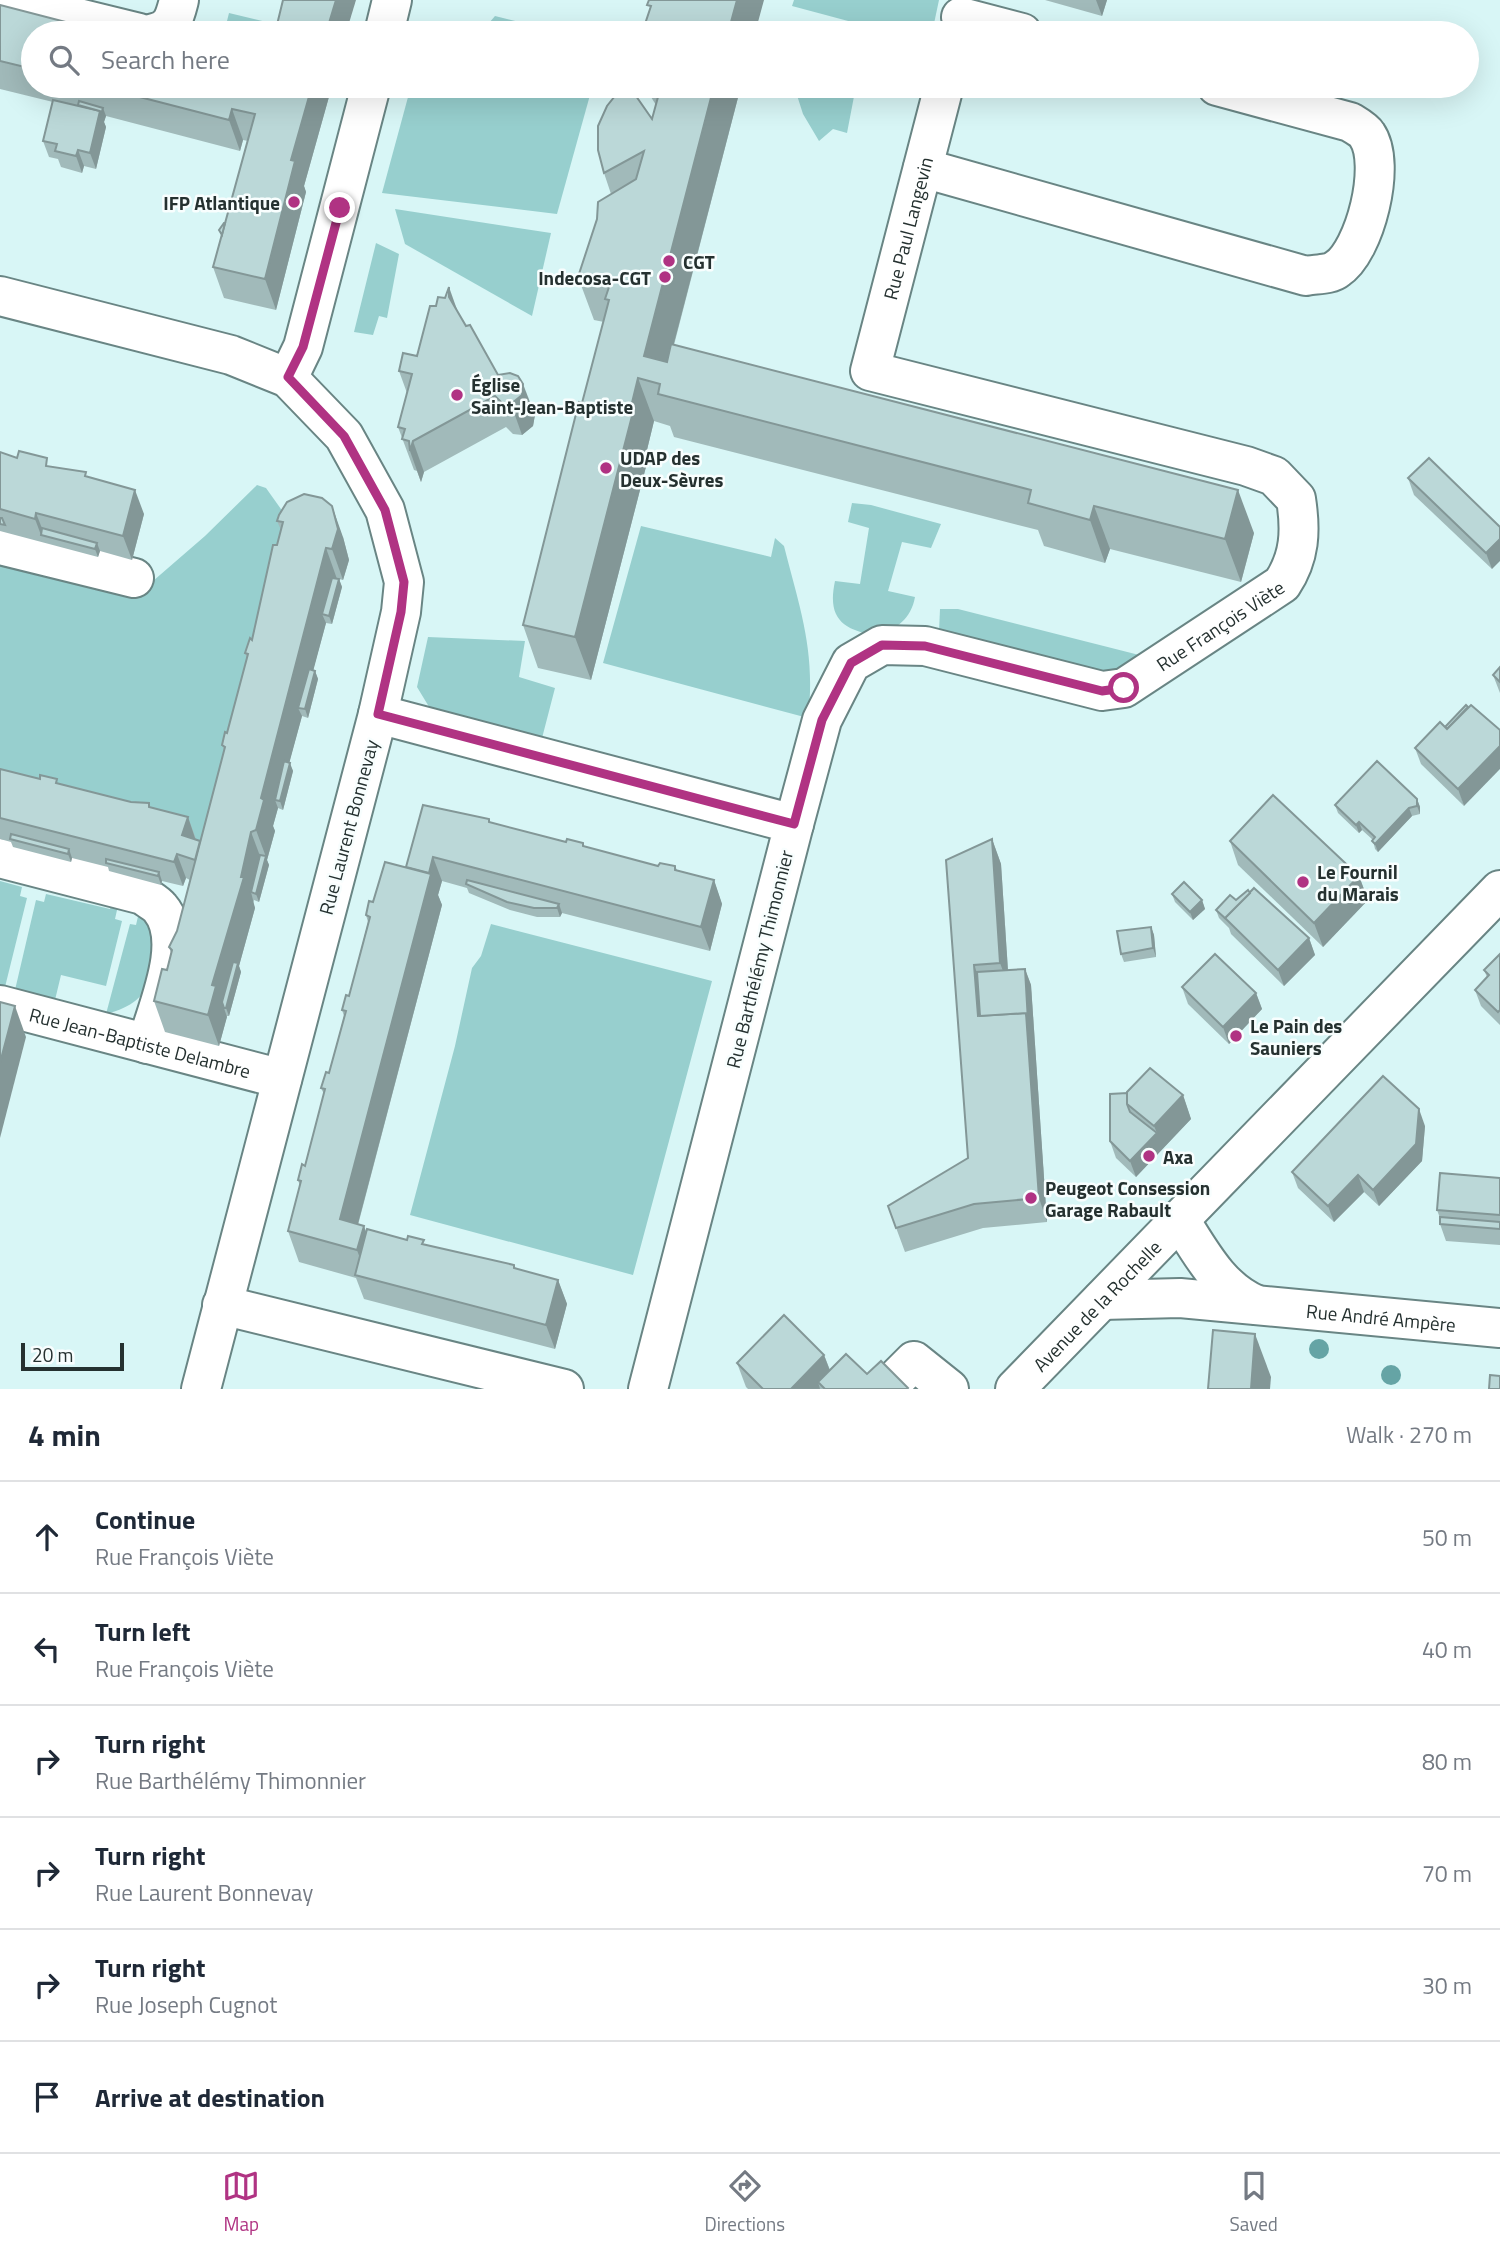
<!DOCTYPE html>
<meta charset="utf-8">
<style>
:root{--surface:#fff;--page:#f2f2f3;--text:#1f2937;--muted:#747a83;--line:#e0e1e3;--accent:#b03383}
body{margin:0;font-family:"Titillium Web",sans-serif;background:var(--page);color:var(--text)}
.scale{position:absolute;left:21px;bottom:18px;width:103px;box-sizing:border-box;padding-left:7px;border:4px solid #253130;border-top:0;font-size:19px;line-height:24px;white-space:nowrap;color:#253130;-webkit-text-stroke:5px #f8fefe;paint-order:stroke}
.stop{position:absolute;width:21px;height:21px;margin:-16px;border:5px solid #b03383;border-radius:50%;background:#fff}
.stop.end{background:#b03383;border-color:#fff;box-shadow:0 2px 7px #0008}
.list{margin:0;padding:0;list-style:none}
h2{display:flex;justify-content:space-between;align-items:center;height:91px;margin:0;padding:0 28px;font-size:30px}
h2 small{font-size:23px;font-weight:400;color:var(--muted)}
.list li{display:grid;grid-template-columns:46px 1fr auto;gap:21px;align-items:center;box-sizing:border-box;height:112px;padding:0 28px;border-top:2px solid var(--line)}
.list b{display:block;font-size:26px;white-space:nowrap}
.list p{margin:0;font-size:23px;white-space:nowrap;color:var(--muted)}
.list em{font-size:23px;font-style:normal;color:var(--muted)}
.icon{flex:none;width:38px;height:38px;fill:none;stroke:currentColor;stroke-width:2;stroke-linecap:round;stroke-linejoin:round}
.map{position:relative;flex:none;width:1500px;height:1389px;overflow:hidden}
.search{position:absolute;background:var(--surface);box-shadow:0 7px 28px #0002;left:21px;right:21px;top:21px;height:77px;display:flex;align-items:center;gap:18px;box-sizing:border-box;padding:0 24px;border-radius:38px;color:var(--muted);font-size:26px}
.sheet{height:763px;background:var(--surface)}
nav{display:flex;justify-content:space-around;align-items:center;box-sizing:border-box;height:98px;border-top:2px solid var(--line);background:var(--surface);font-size:19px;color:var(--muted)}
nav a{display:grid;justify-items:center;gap:4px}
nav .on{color:var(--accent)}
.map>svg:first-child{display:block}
</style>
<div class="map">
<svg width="1500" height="1389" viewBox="0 0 1500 1389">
<rect width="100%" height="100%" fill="#d8f6f6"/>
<!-- green -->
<g fill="#97cfce">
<polygon points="794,0 939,0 932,33 893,33 792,6"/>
<polygon points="229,13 275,24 273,33 224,33"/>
<polygon points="495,16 565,33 515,33 489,23"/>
<polygon points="411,86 579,86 590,95 557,214 382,193"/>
<polygon points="794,86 856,86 847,133 833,129 819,141 803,114"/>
<polygon points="395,209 551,233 532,316 405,244"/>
<polygon points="376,243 399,254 387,318 379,316 373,335 354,332"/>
<polygon points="257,485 266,488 298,533 213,866 191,860 196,841 0,790 0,561 138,594 205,536"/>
<path d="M852 503 871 505 941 524 931 548 902 542 888 591 915 597C911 619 897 628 878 636 842 630 827 618 835 581L860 584 869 528 848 522Z"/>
<path d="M641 526 771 557 775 538 784 546C800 609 816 652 808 718L603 663Z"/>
<polygon points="940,609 958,609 1147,657 1113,678 939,632"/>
<polygon points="428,637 525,641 519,677 555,688 541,742 434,715 417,687"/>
<polygon points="0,881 22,887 20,896 27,898 5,987 0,985"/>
<polygon points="46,894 110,909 113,900 119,901 115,919 122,921 106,986 61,975 55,1000 15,990 36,900 44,902"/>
<path d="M140 908 154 923C151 970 160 1000 106 1014L130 924 136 925Z"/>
<polygon points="491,924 712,981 633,1275 410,1215 455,1046 472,968 481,956"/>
</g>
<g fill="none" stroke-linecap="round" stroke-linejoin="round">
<defs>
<g id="minor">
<polyline points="5,0 139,33"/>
<polyline points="961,17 1022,33"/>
<path d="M154 33C172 30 175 16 179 0"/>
<polyline points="384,33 392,0"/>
<path d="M923 168 1306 276C1315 274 1330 275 1337 269 1365 251 1387 164 1367 135 1364 130 1355 125 1350 122L1217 86"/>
<polyline points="0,296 231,355 288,378 344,436 385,510 404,582 401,612 378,714 201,1389"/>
<polyline points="288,378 303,347 371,86"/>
<polyline points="0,545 134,578"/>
<polyline points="378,714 794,824 648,1389"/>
<path id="s1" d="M794 824 822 720 851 663 882 645 925 646 1102 691 1124 688 1282 584C1300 557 1301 531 1296 499L1274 476 1246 466 870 371 944 86"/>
<path d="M0 858 143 895C148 899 156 903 160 908 188 941 157 1007 147 1044"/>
<path id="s2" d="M0 1005 282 1079"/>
<path d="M1180 1220C1201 1253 1220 1290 1257 1305"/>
<path id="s3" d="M1102 1300 1180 1298 1500 1328"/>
<polyline points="222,1305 564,1389"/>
<polyline points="886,1389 914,1361 949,1389"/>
</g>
<g id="major">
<path id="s4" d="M1015 1389 1500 890"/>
</g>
</defs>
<!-- minor casing -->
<use href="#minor" stroke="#698584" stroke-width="42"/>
<!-- major casing -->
<use href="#major" stroke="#698584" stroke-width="42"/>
<!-- minor -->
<use href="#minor" stroke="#fff" stroke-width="38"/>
<!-- major -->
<use href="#major" stroke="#fff" stroke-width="38"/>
</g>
<!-- trees -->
<g fill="#65a4a5">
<circle cx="1319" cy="1349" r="10"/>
<circle cx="1391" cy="1375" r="10"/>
</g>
<!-- wall -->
<g fill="#a1baba">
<polygon points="1045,0 1107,0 1102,16"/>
<polygon points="0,5 33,33 33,86 249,86 250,89 261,92 262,86 332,86 304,186 306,192 276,310 224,298 213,267 248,141 243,140 240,151 106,116 104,122 106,127 96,169 84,166 82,173 61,167 58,159 49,157 43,141 53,102 0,89"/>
<polygon points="647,86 741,86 674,345 1254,533 1241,582 1110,549 1105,563 1044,546 1038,530 674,437 670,426 654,421 646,454 648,459 591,680 538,668 523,625 604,322 594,320 578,277 611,194 604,173 652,119 656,105 651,97"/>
<polygon points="457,311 498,375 535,415 533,426 522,435 513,434 506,427 424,472 421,482 417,471 414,470 398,427 407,393 399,371 417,356"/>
<polygon points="0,452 17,458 88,477 144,514 132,560 100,551 98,557 0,531"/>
<polygon points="1408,478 1500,527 1492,569 1414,495"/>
<polygon points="277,521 343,537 349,560 343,580 339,579 342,587 332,624 326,623 313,670 315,671 318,679 308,718 302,716 289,763 293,771 283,810 278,808 273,826 275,831 267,860 269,865 259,902 254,900 253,903 255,908 239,966 241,972 229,1016 227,1016 219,1046 165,1032 154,1001 167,970 171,953 169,947 177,931 190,880 186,878 183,886 162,881 161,885 109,871 108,867 72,858 71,862 13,847 11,842 0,839 0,769 188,817 196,839 200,841 224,750 222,745 227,733 247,659 245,653 252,640 281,530"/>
<polygon points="1500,667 1500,693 1493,675"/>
<polygon points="1440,722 1464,806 1421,764 1415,748"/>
<polygon points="1417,799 1420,807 1420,814 1412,816 1378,852 1375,849 1373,840 1362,830 1359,833 1338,813 1335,805"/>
<polygon points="491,823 658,866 675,866 677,870 714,880 722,904 710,951 562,913 560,917 537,917 510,910 469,893 467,888 442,881 438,895 442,905 358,1225 366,1233 425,1245 514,1265 516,1269 558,1280 567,1304 555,1349 364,1299 356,1278 299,1262 288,1231 300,1186 298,1180 305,1166 324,1094 321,1088 329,1073 344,1016 342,1010 349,996 368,922 366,915 373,902 406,867"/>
<polygon points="992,839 1001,864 1008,970 1025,969 1031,985 1047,1222 983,1228 905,1252 888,1206 968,1158 946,860"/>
<polygon points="1230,841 1359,876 1368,900 1323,947 1238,865"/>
<polygon points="1172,894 1202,900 1205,909 1193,920 1175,902"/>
<polygon points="1236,900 1309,938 1315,955 1284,986 1231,934 1229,928 1219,918 1216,910"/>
<polygon points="1151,927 1154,935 1156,957 1124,962 1121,954"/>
<polygon points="1500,954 1500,1025 1481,1006 1475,990 1487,977 1484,970"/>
<polygon points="1182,987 1256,993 1262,1009 1229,1044 1188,1004"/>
<polygon points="1110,1094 1183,1095 1191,1119 1136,1177 1116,1158 1110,1141"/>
<polygon points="1425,1126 1422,1161 1379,1206 1364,1192 1334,1222 1298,1188 1292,1172"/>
<polygon points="1500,1178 1500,1245 1446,1241 1440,1224 1440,1218 1437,1210"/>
<polygon points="824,1355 830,1370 867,1374 909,1389 748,1389 746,1387 737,1363"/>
</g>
<!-- shaded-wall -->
<g fill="#839797">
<polygon points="336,0 356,0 346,33 326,33"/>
<polygon points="737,0 764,0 755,33 728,33"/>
<polygon points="1096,0 1107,0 1102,16"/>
<polygon points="312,86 332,86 304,186 306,192 276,310 265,279 291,160"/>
<polygon points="714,86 741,86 662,389 644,356"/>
<polygon points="103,108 106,116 104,122 106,127 96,169 90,153 100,111"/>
<polygon points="232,109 243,140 240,151 229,120"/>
<polygon points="78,150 84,166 82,173 76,156"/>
<polygon points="449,287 460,318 449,297"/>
<polygon points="638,378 654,421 646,454 648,459 591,680 575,637"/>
<polygon points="523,384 535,415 533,426 522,435 511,404"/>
<polygon points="413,441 424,472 421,482 410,451"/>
<polygon points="135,490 144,514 132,560 123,536"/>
<polygon points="1238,490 1254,533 1241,582 1225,539"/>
<polygon points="332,506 343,537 349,560 343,580 332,549"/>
<polygon points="1094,506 1110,549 1105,563 1090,520"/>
<polygon points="36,513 45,536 41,535 35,519"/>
<polygon points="1500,539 1500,561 1492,569 1486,553"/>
<polygon points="97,543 100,551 98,557 95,549"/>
<polygon points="326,548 337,579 322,614 326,623 303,709 298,708 302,716 279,801 275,800 278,808 273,826 275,831 267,860 269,865 259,902 256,894 266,857 256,830 261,798"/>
<polygon points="339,579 342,587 332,624 329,616"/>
<polygon points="315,671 318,679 308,718 305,709"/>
<polygon points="1500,746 1500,769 1464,806 1458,789"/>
<polygon points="290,763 293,771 283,810 280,801"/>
<polygon points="1417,799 1420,807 1420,814 1417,806"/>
<polygon points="1409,808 1412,816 1378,852 1375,844"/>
<polygon points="188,817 196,841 191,859 182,835"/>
<polygon points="1359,822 1362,830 1359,833 1356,825"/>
<polygon points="251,832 263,864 251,892 255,908 239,966 241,972 229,1016 226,1008 224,1008 227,1017 219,1046 208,1015 212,985 241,877"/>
<polygon points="992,839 1001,864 1009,987 1000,963"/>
<polygon points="69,849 72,858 71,862 68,854"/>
<polygon points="177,854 186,878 183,886 174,862"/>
<polygon points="433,857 442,881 438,895 442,905 351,1250 340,1219"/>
<polygon points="159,872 162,881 161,885 158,876"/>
<polygon points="1359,876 1368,900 1323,947 1314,923"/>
<polygon points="714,880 722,904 710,951 701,927"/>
<polygon points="1202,900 1205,909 1193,920 1190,912"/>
<polygon points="559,904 562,913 560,917 557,908"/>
<polygon points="1151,927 1154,935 1156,957 1153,948"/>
<polygon points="1309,938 1315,955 1284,986 1278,970"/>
<polygon points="974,965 983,989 981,1024 978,1016"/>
<polygon points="1025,969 1031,985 1047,1222 1039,1198 1026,1013"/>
<polygon points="1256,993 1262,1009 1229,1044 1223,1027"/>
<polygon points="15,1006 26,1037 0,1138 0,1063"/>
<polygon points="1183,1095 1191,1119 1136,1177 1130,1161 1157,1133 1154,1126"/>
<polygon points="1419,1109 1425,1126 1422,1161 1379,1206 1373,1190"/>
<polygon points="1358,1175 1364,1192 1334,1222 1328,1206"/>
<polygon points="364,1226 375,1257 367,1278 357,1250"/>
<polygon points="558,1280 567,1304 555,1349 546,1325"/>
<polygon points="1255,1334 1271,1377 1270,1389 1251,1389"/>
<polygon points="824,1355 833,1379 818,1382 820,1389 791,1389"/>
</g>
<!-- building -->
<g fill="#bbd8d8" stroke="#839797" stroke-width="2">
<polygon points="283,0 336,0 326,33 275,33"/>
<polygon points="649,0 737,0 728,33 642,33 651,6 647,5"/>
<polygon points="0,5 108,33 33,33 33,69 0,61"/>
<polygon points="97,86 239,86 261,92 262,86 312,86 291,160 295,161 265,279 213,267 255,114 232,109 229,120"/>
<polygon points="623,86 629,86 652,119 661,86 714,86 644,356 667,362 671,344 1238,490 1225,539 1094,506 1090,520 1028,503 1031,490 658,394 660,384 638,378 629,415 632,416 575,637 523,625 579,402 582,403 609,300 605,299 610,284 578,277 597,219 598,202 636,179 644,151 604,173 598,150 598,126 607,106"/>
<polygon points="53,100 100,111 90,153 78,150 76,156 55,151 57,144 43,141"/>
<polygon points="79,101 103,108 101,114 100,111 78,105"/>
<polygon points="224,223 225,223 222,235 219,230"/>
<polygon points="449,287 449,297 466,326 470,325 498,375 510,373 518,376 523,384 522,395 511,404 502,403 495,396 413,441 410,451 409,441 402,439 405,429 398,427 412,374 399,371 403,353 417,356 430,306 436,306 438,297 445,298"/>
<polygon points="19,451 47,458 46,466 86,472 85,476 135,490 123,536 36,513 35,519 0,509 0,452 17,458"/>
<polygon points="1429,458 1500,527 1500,539 1486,553 1408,478"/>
<polygon points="304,494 322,498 332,506 338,529 332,549 326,548 261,798 264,800 256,830 251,832 241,877 244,877 212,985 216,986 208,1015 154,1001 162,969 167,970 172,950 169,947 177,931 225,747 222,745 225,732 227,733 248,654 245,653 250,638 252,640 273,545 277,545 283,522 277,521 279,515 287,502"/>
<polygon points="0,518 2,518 5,525 0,524"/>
<polygon points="42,528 97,543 95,549 41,535"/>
<polygon points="332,578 339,579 329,616 322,614"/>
<polygon points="1500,667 1500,682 1493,675"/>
<polygon points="309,669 315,671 305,709 298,708"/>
<polygon points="1466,705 1468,707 1447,729 1445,727"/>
<polygon points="1471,705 1500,730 1500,746 1458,789 1415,748 1440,722 1447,729"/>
<polygon points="284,761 290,763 280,801 275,800"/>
<polygon points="1377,761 1417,799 1417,806 1409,808 1375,844 1372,841 1375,837 1359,822 1356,825 1335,805"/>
<polygon points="0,769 40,779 40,775 57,779 56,783 131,802 149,803 149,807 188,817 182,835 200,841 195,860 177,854 174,862 0,818"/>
<polygon points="1273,795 1359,876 1314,923 1230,841"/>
<polygon points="423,805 489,819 489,822 566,842 567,839 583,843 583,846 658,866 660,863 675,866 675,870 714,880 701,927 433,857 429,873 406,867"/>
<polygon points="11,834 69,849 68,854 10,839"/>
<polygon points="992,839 1000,963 974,965 978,1016 1026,1013 1039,1198 974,1204 896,1228 888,1206 968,1158 946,860"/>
<polygon points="260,855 266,856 256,894 251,892"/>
<polygon points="106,859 159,872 158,876 106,863"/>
<polygon points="385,862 431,874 340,1219 364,1226 357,1250 288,1231 301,1181 298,1180 302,1164 305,1166 325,1089 321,1088 326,1072 329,1073 346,1011 342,1010 346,995 349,996 370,917 366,915 369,901 373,902"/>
<polygon points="467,880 559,904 557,908 534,908 507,902 466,884"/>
<polygon points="1184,882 1202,900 1190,912 1172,894"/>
<polygon points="1254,888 1309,938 1278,970 1225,918"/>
<polygon points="1248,890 1250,893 1225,918 1226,919 1216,910 1230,895 1236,900"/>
<polygon points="1151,927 1153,948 1121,954 1117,931"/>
<polygon points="1215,954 1256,993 1223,1027 1182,987"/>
<polygon points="1500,954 1500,1010 1498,1012 1475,990 1489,975 1484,970"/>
<polygon points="233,962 238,963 226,1008 224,1008 222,1002"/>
<polygon points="1025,969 1028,1021 1026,1013 980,1016 977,972"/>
<polygon points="0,1002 15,1006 0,1063"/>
<polygon points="1150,1068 1183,1095 1154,1126 1127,1104 1127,1092"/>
<polygon points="1383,1076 1419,1109 1416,1144 1373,1190 1358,1175 1328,1206 1292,1172"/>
<polygon points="1127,1093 1127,1104 1130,1112 1157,1133 1130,1161 1110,1141 1110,1094"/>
<polygon points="1440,1173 1500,1178 1500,1215 1437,1210"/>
<polygon points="1440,1217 1500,1222 1500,1229 1440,1224"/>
<polygon points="367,1229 407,1240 408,1236 424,1240 422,1244 514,1265 514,1268 558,1280 546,1325 355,1275"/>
<polygon points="784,1315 824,1355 791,1389 763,1389 737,1363"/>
<polygon points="1213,1330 1255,1334 1251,1389 1208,1389"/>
<polygon points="846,1354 867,1374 881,1361 908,1388 907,1389 825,1389 818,1382"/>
<polygon points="1490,1375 1500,1376 1500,1389 1489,1389"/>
</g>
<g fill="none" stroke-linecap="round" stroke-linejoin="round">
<!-- route -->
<polyline stroke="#b03383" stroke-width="9" points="340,208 303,347 288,377 344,436 385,510 404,582 401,612 378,714 794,824 822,720 851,663 882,645 925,646 1102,691 1124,688"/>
</g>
<!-- markers -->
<g fill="#b03383" stroke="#f8fefe" stroke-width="2.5">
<circle cx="294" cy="202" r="7"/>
<circle cx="669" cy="261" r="7"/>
<circle cx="665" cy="277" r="7"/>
<circle cx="457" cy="395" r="7"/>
<circle cx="606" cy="468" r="7"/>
<circle cx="1303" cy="882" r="7"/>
<circle cx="1236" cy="1036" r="7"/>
<circle cx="1149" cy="1156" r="7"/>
<circle cx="1031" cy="1198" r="7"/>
</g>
<g text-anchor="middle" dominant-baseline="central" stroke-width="5" stroke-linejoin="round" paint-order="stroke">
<!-- poi labels -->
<g font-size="19" font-weight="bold" fill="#253130" stroke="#f8fefe" text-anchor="start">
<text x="280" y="202" text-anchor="end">IFP Atlantique</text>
<text x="683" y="261">CGT</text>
<text x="651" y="277" text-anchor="end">Indecosa-CGT</text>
<text x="471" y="384">Église<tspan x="471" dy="22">Saint-Jean-Baptiste</tspan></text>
<text x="620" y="457">UDAP des<tspan x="620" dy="22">Deux-Sèvres</tspan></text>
<text x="1317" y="871">Le Fournil<tspan x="1317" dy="22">du Marais</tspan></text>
<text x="1250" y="1025">Le Pain des<tspan x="1250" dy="22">Sauniers</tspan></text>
<text x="1163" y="1156">Axa</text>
<text x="1045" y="1187">Peugeot Consession<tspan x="1045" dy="22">Garage Rabault</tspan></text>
</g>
<!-- street labels -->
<g font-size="19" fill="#253130" stroke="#f8fefe">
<text stroke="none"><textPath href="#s1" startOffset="1330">Rue Paul Langevin</textPath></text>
<text stroke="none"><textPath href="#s1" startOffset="570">Rue François Viète</textPath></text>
<text transform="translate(348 827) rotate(-75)">Rue Laurent Bonnevay</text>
<text transform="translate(759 959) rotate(-76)">Rue Barthélémy Thimonnier</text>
<text stroke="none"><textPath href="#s2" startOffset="145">Rue Jean-Baptiste Delambre</textPath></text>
<text stroke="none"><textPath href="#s4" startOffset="117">Avenue de la Rochelle</textPath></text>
<text stroke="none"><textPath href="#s3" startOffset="280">Rue André Ampère</textPath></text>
</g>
</g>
</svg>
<div class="scale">20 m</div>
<div class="stop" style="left:1124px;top:688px"></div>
<div class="stop end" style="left:340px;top:208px"></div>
<div class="search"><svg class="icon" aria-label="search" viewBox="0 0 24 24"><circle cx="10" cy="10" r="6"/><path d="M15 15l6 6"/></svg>Search here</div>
</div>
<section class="sheet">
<h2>4 min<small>Walk · 270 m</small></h2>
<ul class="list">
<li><svg class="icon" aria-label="ahead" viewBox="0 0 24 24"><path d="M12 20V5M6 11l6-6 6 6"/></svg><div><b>Continue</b><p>Rue François Viète</p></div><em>50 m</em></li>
<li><svg class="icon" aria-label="left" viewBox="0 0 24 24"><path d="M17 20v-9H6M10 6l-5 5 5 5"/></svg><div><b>Turn left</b><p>Rue François Viète</p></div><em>40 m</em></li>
<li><svg class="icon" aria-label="right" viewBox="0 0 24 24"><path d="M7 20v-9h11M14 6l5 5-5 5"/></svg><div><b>Turn right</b><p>Rue Barthélémy Thimonnier</p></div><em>80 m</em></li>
<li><svg class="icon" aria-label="right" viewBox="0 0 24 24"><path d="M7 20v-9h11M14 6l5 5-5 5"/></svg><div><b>Turn right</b><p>Rue Laurent Bonnevay</p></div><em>70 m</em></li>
<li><svg class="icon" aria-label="right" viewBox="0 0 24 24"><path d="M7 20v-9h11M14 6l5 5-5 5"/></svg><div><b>Turn right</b><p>Rue Joseph Cugnot</p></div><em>30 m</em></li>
<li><svg class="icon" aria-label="arrive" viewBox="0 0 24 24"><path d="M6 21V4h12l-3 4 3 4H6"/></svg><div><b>Arrive at destination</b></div></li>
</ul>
</section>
<nav>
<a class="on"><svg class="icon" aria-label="map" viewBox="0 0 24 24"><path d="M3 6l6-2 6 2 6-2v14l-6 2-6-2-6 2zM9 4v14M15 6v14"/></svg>Map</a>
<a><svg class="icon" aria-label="directions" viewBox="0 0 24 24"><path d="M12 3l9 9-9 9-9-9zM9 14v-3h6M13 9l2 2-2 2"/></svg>Directions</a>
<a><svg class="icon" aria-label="saved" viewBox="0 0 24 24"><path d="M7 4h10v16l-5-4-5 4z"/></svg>Saved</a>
</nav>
